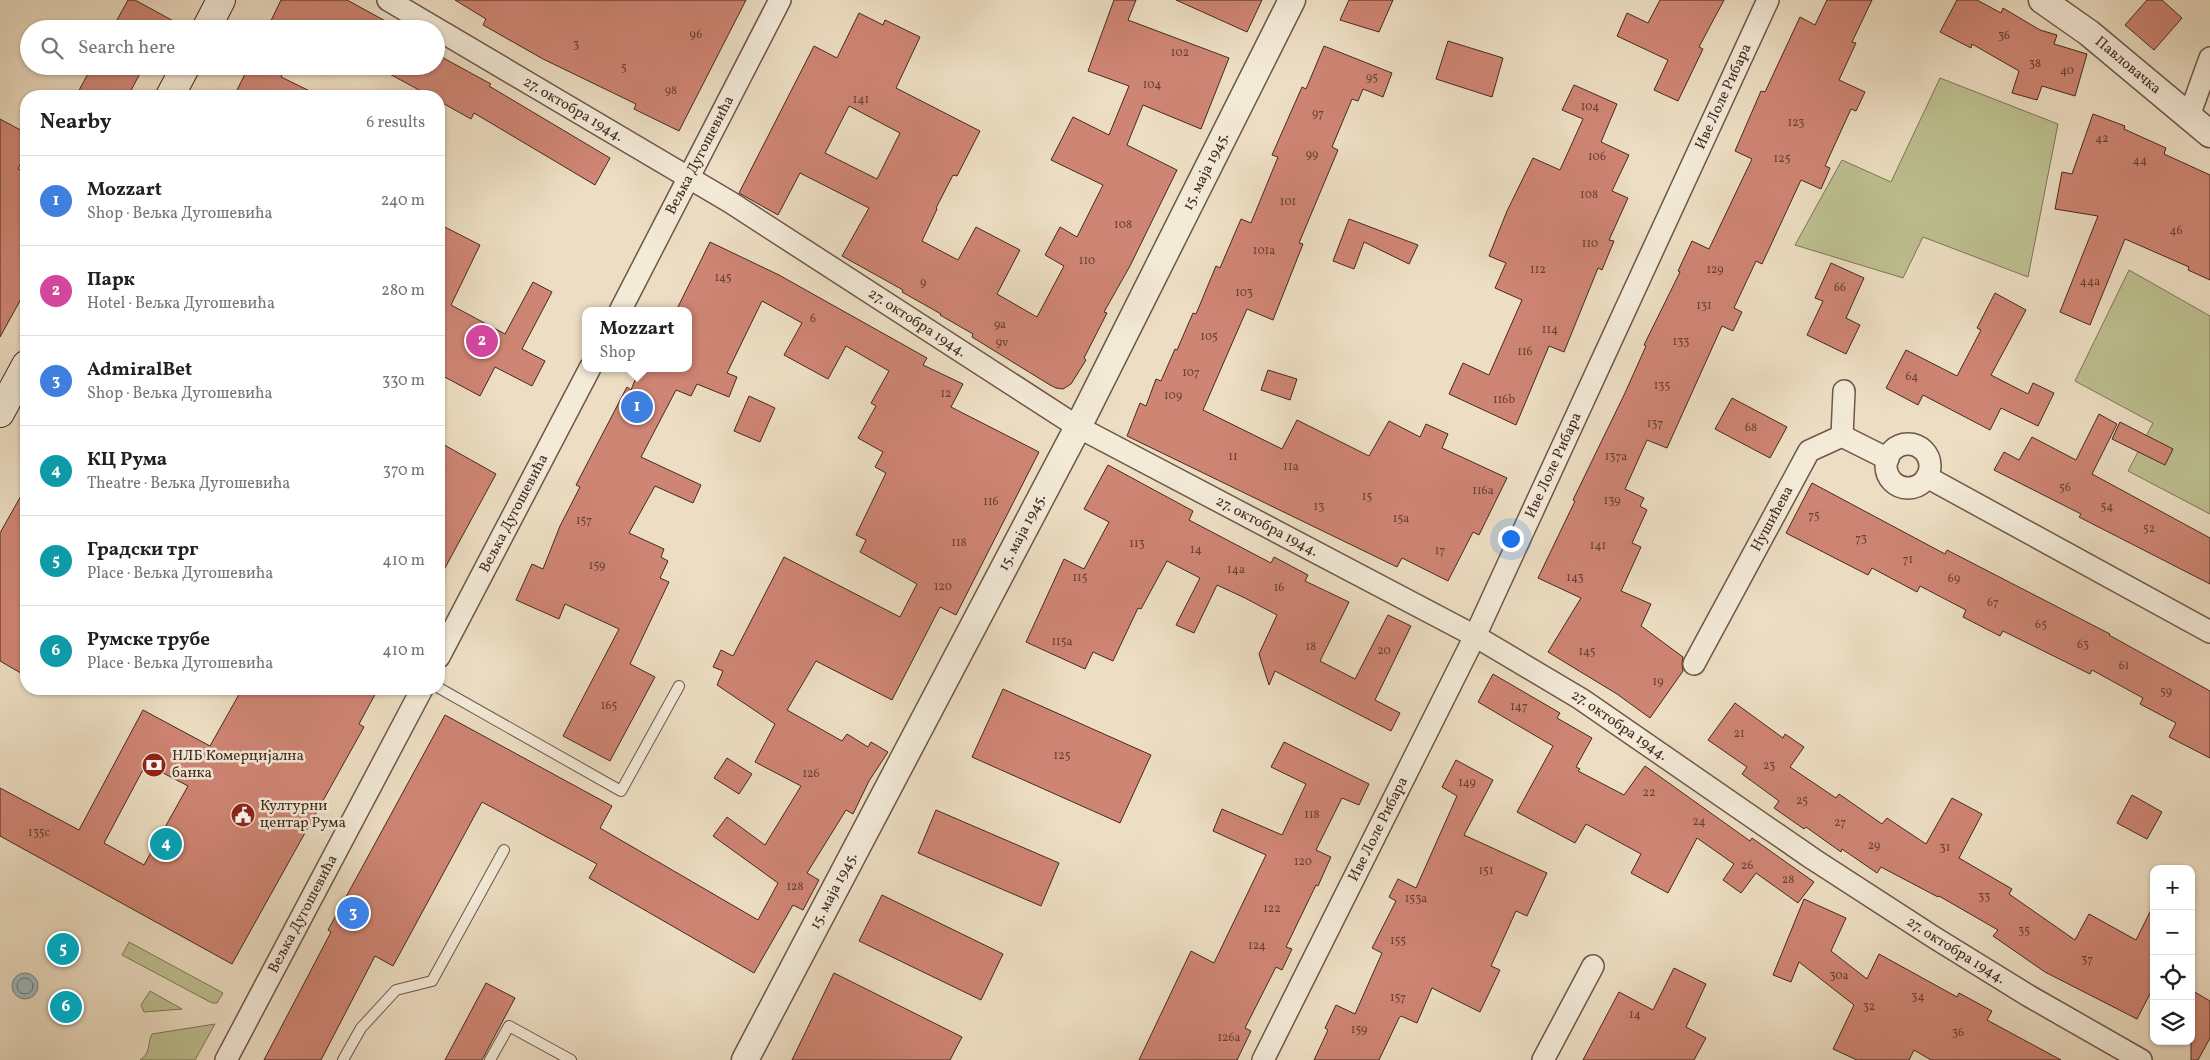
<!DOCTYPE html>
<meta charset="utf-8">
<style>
:root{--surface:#fff;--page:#f6f6f6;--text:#202124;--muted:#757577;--line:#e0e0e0;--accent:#111827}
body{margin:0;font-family:Vollkorn,serif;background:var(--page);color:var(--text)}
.controls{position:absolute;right:15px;bottom:15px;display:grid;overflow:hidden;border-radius:10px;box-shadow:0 1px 4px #0004}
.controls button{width:45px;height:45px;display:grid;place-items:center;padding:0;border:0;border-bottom:1px solid var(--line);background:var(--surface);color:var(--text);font:25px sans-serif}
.you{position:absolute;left:1510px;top:538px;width:18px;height:18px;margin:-12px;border:4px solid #fff;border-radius:50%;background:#1a73e8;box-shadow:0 0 0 8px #1a73e833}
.badge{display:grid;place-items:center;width:32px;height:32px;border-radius:50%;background:var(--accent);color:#fff;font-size:16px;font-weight:700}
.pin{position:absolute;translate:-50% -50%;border:2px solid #fff;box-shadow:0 1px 5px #0006}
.popup{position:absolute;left:582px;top:307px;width:110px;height:65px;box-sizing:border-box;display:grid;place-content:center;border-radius:10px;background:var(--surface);filter:drop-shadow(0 1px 4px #0005);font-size:16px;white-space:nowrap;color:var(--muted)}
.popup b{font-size:19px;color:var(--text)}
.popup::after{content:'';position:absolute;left:50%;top:100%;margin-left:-10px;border:10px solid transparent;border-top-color:var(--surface)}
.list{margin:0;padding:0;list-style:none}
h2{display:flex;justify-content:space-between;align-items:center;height:65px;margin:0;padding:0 20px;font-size:21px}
h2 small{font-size:16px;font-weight:400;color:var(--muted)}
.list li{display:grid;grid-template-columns:32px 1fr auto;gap:15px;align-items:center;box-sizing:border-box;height:90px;padding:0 20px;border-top:1px solid var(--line)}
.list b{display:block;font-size:19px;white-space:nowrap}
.list p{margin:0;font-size:16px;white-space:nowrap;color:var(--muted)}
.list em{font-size:16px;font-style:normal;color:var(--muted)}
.icon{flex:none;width:28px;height:28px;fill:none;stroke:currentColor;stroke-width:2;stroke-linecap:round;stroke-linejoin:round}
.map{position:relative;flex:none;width:2210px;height:1060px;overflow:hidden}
.search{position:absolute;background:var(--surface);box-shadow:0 1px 4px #0004;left:20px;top:20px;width:425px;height:55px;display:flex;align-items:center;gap:12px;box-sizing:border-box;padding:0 18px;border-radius:28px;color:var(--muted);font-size:19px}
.panel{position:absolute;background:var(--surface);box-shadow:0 1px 4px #0004;left:20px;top:90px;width:425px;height:605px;border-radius:20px}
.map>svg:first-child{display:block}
</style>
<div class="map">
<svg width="2210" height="1060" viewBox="0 0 2210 1060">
<rect width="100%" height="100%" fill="#eddec3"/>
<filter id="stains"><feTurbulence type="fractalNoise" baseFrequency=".004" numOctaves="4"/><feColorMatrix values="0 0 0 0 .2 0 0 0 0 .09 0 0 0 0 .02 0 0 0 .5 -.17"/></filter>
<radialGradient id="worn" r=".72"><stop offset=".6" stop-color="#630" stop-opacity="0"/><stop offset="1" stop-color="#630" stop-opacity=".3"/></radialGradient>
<!-- green -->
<g fill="#bdc090" stroke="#807558">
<polygon points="1940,78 2058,124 2028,277 1923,237 1903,278 1795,245 1842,160 1891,182"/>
<polygon points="2129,270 2210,316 2210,514 2128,471 2153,423 2075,381"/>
<polygon points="129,942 223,993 217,1003 212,1003 122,955"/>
<polygon points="150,991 182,1009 144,1012 141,1005"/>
<path d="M215 1024 195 1060H140C151 1053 147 1044 152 1034Z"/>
</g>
<!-- water -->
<circle fill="#9fb9bf" stroke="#7b807f" cx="25" cy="986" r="13"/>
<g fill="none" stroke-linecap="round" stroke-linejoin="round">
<!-- shore -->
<circle stroke="#72726f" stroke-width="1" cx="25" cy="986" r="8"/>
</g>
<!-- building -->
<g fill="#cf8574" stroke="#442a1f" fill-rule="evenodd">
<polygon points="128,0 135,0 188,29 112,29"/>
<polygon points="281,0 347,0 400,29 316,29 307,24 305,29 267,29"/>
<polygon points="455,0 746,0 679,131 634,109 636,104 543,59 483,25 486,19"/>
<path d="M1114 0H1136L1128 20 1229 58 1201 129 1143 105 1127 145 1177 170 1130 266 1104 312 1107 313 1084 358 1086 360 1071 384 1063 389 1056 388 1050 385 972 337 973 334 940 315 941 314 902 292 903 290 842 256 869 208 800 173 778 215 739 193 814 46 837 58 859 13 883 25 885 20 920 37 896 88 980 131 957 176 953 175 936 208 937 209 922 241 958 260 976 227 1020 250 997 294 1037 317 1064 266 1045 255 1060 227 1077 237 1103 185 1051 160 1073 117 1109 135 1129 86 1088 71ZM849 106 900 133 877 179 825 153Z"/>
<polygon points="1176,0 1262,0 1247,32"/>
<polygon points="1349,0 1393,0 1379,32 1340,20"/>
<polygon points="1660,0 1724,0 1699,47 1703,49 1678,101 1654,90 1668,60 1617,36 1627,13 1648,23"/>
<polygon points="1827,0 1872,0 1852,42 1856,43 1839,80 1865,92 1856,111 1851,109 1825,166 1830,168 1821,189 1801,180 1762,264 1756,261 1734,308 1742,312 1733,331 1722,326 1667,448 1647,440 1625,489 1644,498 1640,506 1647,510 1632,543 1641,547 1621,591 1651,604 1641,626 1683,657 1682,664 1683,671 1650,718 1617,694 1548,652 1581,598 1538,578 1575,501 1573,500 1625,393 1646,346 1644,345 1680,272 1678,271 1692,241 1709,249 1752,159 1735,151 1761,91 1765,92 1800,17 1815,25"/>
<polygon points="1957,0 1977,0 2001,13 2003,8 2040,30 2057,35 2054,44 2087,54 2075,96 2042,86 2037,100 2012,93 2019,71 1972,44 1971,48 1940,32"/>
<polygon points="2147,0 2162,0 2182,18 2154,50 2125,25"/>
<polygon points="1448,41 1503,58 1492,97 1436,79"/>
<polygon points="1324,46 1392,73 1383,97 1363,89 1358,101 1352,99 1332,147 1338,150 1299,243 1303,244 1273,320 1247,309 1203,410 1282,449 1297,420 1369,456 1389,421 1420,437 1426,424 1448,434 1442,448 1507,478 1479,535 1473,532 1448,581 1402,558 1397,567 1127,436 1140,403 1146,406 1156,379 1161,381 1175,349 1177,350 1193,313 1196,314 1216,266 1220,268 1241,219 1251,223 1278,157 1272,155 1302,87 1306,89"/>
<polygon points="436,54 491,84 489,86 610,158 595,185 474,113 471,119 439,101 439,96 430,96 375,66 436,66"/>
<polygon points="92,66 144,66 128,96 76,96"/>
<polygon points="249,66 287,66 281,77 320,96 234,96"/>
<polygon points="1574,85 1617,104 1601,142 1629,155 1612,191 1628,198 1609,240 1614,241 1602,270 1598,268 1564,352 1549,346 1516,425 1449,394 1463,363 1489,375 1522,300 1495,288 1506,263 1489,256 1507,211 1533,158 1560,170 1583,119 1562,110"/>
<polygon points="2093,114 2125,126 2124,129 2166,148 2164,154 2210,175 2210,280 2188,270 2189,267 2125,239 2090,325 2060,312 2098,216 2055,209 2062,172 2072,174"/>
<polygon points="0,119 26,133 26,152 18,169 26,173 26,290 0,337"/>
<polygon points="1349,219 1418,245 1409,264 1364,242 1354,269 1333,261"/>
<polygon points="439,224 480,245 451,305 505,334 533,282 552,292 522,349 545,361 532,386 495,367 480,396 439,374"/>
<polygon points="710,242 779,275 927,358 923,365 963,384 951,407 1039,452 956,615 940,607 892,700 816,661 787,710 842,741 847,734 868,747 871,742 888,752 869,781 853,814 846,810 807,873 819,880 803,910 793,905 754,973 589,878 597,864 482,802 393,966 375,956 321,1060 264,1060 331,932 328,930 445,715 612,806 600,828 758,920 778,883 713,836 727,817 765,845 801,786 755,762 775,724 717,685 723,671 713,667 721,650 733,656 784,557 900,617 917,584 860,552 866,540 856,535 886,473 875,467 883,452 858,438 876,406 871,403 889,371 846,346 828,379 784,355 802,323 762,301 727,373 737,377 729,397 697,384 691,396 676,390 641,457 701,485 693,503 655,486 629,533 664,549 661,557 668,561 660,578 669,582 630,664 655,677 610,761 563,736 619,629 565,604 559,619 516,600 532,564 543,569 560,526 580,487 576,485 627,387 631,390 640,368 688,368 688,311 676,311"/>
<polygon points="1831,263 1864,278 1846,318 1860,325 1846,354 1807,335 1823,301 1815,298"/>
<polygon points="1995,293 2026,310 1991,375 2028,394 2033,383 2054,393 2038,426 2001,408 1990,430 1923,395 1918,405 1886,388 1906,350 1957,376 1981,330 1977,328"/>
<polygon points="1268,370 1297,379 1290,400 1261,390"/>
<polygon points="749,396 775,408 760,442 734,431"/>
<polygon points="1732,398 1787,427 1770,458 1715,429"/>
<polygon points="2099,414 2117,424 2092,474 2210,538 2210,584 2079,517 2081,514 1994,470 2004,452 2019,460 2032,437 2076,460"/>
<polygon points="2120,422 2173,449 2165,465 2112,439"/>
<polygon points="439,442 496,474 439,579"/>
<polygon points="1108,465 1193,511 1189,520 1271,563 1274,557 1308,575 1305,581 1349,602 1320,661 1355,679 1388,615 1411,626 1375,700 1400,713 1391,731 1275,671 1269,685 1259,654 1277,615 1245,598 1217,585 1194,633 1176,625 1200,578 1167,561 1141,609 1138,608 1113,661 1093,652 1085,669 1026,642 1064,559 1084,569 1109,522 1084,509"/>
<polygon points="1812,483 1945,554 1947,550 2110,634 2109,635 2210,691 2210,758 2169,737 2176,723 2140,704 2143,698 2092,670 2090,674 2003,631 2000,636 1963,617 1966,610 1920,586 1917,592 1872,568 1868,575 1786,533"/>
<polygon points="26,487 26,676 0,661 0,533"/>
<polygon points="1493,674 1560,713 1557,718 1592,738 1576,767 1580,769 1578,771 1624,795 1645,766 1750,841 1752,838 1814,882 1798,903 1756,873 1741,893 1723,880 1734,864 1697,838 1668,893 1631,873 1641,854 1586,824 1575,843 1517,812 1553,746 1478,702"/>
<path d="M242 689H378L359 724 364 727 232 964 0 836V788L79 830 143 710 210 746ZM146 764 188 786 144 865 104 843Z"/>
<polygon points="1003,689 1151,755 1120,823 972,757"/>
<polygon points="1735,703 1783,738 1785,734 1804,747 1790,767 1836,798 1839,794 1882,824 1887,818 1926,844 1952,798 1982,814 1959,858 2012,889 2009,894 2075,940 2089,914 2136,940 2154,904 2154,986 2137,1019 2045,972 1993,936 1998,930 1939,896 1938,897 1881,867 1877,873 1842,849 1841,852 1806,827 1804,829 1774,808 1779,801 1742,774 1747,767 1708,740"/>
<polygon points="1284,742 1369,784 1359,805 1342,798 1316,850 1331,857 1318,886 1316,885 1286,947 1292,949 1282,970 1276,967 1245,1028 1251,1031 1237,1060 1139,1060 1191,951 1214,963 1266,855 1213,831 1222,809 1282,835 1306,784 1271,767"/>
<polygon points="727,758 752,774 739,794 714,778"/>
<polygon points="1456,760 1493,780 1464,835 1547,873 1527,916 1516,911 1491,966 1500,970 1480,1012 1432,988 1417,1023 1401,1016 1399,1018 1379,1060 1314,1060 1328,1030 1325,1028 1336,1005 1355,1014 1382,953 1372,948 1396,901 1389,897 1398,879 1416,888 1457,796 1442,787"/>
<polygon points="2132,795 2162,812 2147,839 2117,823"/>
<polygon points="936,810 1059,863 1041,906 918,853"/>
<polygon points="882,895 1003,954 981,1000 859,941"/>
<polygon points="1804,899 1846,918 1831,951 1867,979 1879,954 1957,997 1959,993 1992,1011 1987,1020 2061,1060 1931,1060 1914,1050 1909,1060 1857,1060 1833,1049 1854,1005 1799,962 1791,982 1773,975"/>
<polygon points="1674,968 1706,984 1686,1027 1706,1038 1694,1060 1583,1060 1619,992 1653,1010"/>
<polygon points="834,973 962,1037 950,1060 792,1060"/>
<polygon points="486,983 515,998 482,1060 445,1060"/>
<polygon points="2191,990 2210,1001 2210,1038 2198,1060 2191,1060"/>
</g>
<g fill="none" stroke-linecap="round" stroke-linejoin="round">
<defs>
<g id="service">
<polyline points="439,688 621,791 679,686"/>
<polyline points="343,1060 361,1028 396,990 432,981 504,850"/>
<polyline points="490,1060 509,1026 571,1060"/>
</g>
<g id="minor">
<path id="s1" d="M388 0 730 202 1078 427 1475 636 1581 699 1813 859 1935 938 2029 996 2141 1060"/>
<polyline points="2189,116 2210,58"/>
<path id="s2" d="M620 311 780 0"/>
<polyline points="1842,436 1844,391"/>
<circle cx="1908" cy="466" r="22"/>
<polyline points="1927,477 2210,632"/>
<path id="s3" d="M439 657 590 368"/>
<path id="s4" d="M1694 664 1809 451 1842 436 1888 459"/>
<path id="s5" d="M226 1060 422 689"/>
<path id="s6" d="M1263 1060 1475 636 1768 0"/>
<polyline points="1543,1060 1593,966"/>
</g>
<g id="tertiary">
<path id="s7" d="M2042 0 2089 33 2210 134"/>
<path id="s8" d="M745 1060 1078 427 1292 0"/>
</g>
<g id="secondary">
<polyline points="206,29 221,0"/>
<polyline points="170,96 186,66"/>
<polyline points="0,413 26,365"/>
</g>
</defs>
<!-- service casing -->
<use href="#service" stroke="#6e5748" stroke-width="12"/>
<!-- minor casing -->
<use href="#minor" stroke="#6e5748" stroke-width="24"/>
<!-- tertiary casing -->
<use href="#tertiary" stroke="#6e5748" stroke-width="29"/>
<!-- secondary casing -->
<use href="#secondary" stroke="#442a1f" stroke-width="30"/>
<!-- service -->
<use href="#service" stroke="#f3ead8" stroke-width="10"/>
<!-- minor -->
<use href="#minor" stroke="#f3ead8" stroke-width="21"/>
<!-- tertiary -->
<use href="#tertiary" stroke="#f3ead8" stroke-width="26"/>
<!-- secondary -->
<use href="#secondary" stroke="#f3ead8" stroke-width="28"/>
</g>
<!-- icons -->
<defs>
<symbol id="bank-disc" viewBox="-11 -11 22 22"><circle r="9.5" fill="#8f2418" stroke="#f3ead8"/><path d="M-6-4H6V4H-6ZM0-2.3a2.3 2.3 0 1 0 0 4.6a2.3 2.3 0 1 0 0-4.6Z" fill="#fff"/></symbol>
<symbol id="civic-disc" viewBox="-11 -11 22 22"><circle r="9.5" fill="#8f2418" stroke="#f3ead8"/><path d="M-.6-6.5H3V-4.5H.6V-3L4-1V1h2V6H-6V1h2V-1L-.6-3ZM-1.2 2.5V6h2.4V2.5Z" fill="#fff"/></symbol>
</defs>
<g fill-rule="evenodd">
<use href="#bank-disc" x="140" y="751" width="28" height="28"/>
<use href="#civic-disc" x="229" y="801" width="28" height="28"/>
</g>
<g text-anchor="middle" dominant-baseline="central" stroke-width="5" stroke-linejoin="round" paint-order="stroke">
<!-- number labels -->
<g font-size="12" fill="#674134">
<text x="696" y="35">96</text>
<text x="2004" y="36">36</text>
<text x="576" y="45">3</text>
<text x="1180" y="53">102</text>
<text x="2035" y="64">38</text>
<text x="624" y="68">5</text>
<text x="2067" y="71">40</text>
<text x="1372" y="78">95</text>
<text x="1152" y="85">104</text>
<text x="671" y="91">98</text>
<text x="861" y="100">141</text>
<text x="1590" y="107">104</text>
<text x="1318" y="114">97</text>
<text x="1796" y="123">123</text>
<text x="2102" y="139">42</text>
<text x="1312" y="155">99</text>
<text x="1597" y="157">106</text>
<text x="1782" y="159">125</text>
<text x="2140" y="161">44</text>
<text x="1589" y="195">108</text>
<text x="1288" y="202">101</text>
<text x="1123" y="225">108</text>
<text x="2176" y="231">46</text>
<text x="1590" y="244">110</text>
<text x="1264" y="251">101a</text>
<text x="1087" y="261">110</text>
<text x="1538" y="270">112</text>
<text x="1715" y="270">129</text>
<text x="723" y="278">145</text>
<text x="2090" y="282">44a</text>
<text x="923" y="283">9</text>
<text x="1840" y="288">66</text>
<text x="1244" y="293">103</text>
<text x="1704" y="306">131</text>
<text x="813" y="319">6</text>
<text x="1000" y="325">9a</text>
<text x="1550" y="330">114</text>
<text x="1209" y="337">105</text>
<text x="1681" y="342">133</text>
<text x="1002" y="343">9v</text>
<text x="1525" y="352">116</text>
<text x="1191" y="373">107</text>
<text x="1912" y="377">64</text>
<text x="1662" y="386">135</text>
<text x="946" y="394">12</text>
<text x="1173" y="396">109</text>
<text x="1504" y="400">116b</text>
<text x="1655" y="424">137</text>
<text x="1751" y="428">68</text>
<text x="1233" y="457">11</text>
<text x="1616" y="457">137a</text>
<text x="1291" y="467">11a</text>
<text x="2065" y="488">56</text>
<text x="1483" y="491">116a</text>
<text x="1367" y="497">15</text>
<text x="1612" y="501">139</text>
<text x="991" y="502">116</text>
<text x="1319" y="507">13</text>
<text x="2107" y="507">54</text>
<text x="1814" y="516">75</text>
<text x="1401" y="519">15a</text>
<text x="584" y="521">157</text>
<text x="2149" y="529">52</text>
<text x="1861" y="539">73</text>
<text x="959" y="543">118</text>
<text x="1137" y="544">113</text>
<text x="1598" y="546">141</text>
<text x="1196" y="550">14</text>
<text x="1440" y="551">17</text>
<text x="1908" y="560">71</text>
<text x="597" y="566">159</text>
<text x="1236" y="570">14a</text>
<text x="1080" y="578">115</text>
<text x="1575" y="578">143</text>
<text x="1954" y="579">69</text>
<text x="943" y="587">120</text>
<text x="1279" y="588">16</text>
<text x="1993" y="603">67</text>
<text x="2041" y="625">65</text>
<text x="1062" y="642">115a</text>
<text x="2083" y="645">63</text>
<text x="1311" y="647">18</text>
<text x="1384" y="651">20</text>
<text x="1587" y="652">145</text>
<text x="2124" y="666">61</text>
<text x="1658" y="682">19</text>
<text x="2166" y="692">59</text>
<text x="609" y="706">165</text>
<text x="1519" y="707">147</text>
<text x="1739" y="734">21</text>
<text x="1062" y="756">125</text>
<text x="1769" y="766">23</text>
<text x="811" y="774">126</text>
<text x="1467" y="783">149</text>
<text x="1649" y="793">22</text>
<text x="1802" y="801">25</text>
<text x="1312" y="815">118</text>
<text x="1699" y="822">24</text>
<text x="1840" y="823">27</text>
<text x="39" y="833">135c</text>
<text x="1874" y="846">29</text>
<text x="1945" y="848">31</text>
<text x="1303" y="862">120</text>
<text x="1747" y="866">26</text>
<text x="1486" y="871">151</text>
<text x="1788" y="880">28</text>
<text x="795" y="887">128</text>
<text x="1984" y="897">33</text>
<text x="1416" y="899">153a</text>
<text x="1272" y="909">122</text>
<text x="2024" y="931">35</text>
<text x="1398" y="941">155</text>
<text x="1257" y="946">124</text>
<text x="2087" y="960">37</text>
<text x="1839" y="976">30a</text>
<text x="1918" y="997">34</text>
<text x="1398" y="998">157</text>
<text x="1869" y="1007">32</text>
<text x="1635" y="1015">14</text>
<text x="1359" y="1030">159</text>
<text x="1958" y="1033">36</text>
<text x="1229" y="1038">126a</text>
</g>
<!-- street labels -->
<g font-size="15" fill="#442a1f" stroke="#f3ead8">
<text stroke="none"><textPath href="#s7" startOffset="108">Павловачка</textPath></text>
<text stroke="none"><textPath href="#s6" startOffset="1068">Иве Лоле Рибара</textPath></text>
<text stroke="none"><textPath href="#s1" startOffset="215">27. октобра 1944.</textPath></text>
<text stroke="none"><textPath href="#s2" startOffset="175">Вељка Дугошевића</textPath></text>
<text stroke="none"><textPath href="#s8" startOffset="1001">15. маја 1945.</textPath></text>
<text stroke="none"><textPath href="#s1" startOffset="620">27. октобра 1944.</textPath></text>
<text stroke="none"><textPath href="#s6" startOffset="662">Иве Лоле Рибара</textPath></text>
<text stroke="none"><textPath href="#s3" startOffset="162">Вељка Дугошевића</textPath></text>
<text stroke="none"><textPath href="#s4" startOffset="165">Нушићева</textPath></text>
<text stroke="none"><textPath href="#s1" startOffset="1025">27. октобра 1944.</textPath></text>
<text stroke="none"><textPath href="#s8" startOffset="596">15. маја 1945.</textPath></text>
<text stroke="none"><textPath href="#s1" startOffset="1430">27. октобра 1944.</textPath></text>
<text stroke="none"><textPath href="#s6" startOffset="258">Иве Лоле Рибара</textPath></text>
<text stroke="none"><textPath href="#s8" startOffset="191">15. маја 1945.</textPath></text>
<text stroke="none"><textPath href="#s5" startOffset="165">Вељка Дугошевића</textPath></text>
<text stroke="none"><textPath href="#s1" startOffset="1835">27. октобра 1944.</textPath></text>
</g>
<!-- poi labels -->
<g font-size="15" fill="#442a1f" stroke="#f3ead8" text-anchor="start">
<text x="172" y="756">НЛБ Комерцијална<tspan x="172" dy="17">банка</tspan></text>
<text x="260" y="806">Културни<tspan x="260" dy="17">центар Рума</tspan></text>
</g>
</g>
<rect width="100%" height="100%" filter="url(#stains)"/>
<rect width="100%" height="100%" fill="url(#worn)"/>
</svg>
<div class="controls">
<button>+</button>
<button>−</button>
<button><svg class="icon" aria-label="locate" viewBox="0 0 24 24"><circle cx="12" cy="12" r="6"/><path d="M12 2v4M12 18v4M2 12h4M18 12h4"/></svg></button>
<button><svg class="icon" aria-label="layers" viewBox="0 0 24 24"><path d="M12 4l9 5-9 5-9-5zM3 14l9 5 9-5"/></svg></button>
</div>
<div class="you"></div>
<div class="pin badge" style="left:637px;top:407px;background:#3f7fe0">1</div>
<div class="popup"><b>Mozzart</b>Shop</div>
<div class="pin badge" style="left:482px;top:341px;background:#d1479c">2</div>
<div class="pin badge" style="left:353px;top:913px;background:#3f7fe0">3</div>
<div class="pin badge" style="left:166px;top:844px;background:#0f9aa8">4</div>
<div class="pin badge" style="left:63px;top:949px;background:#0f9aa8">5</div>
<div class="pin badge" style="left:66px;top:1007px;background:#0f9aa8">6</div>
<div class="search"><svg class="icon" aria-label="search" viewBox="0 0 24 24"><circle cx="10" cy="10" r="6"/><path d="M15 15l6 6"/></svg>Search here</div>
<section class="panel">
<h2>Nearby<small>6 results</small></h2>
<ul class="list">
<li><span class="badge" style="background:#3f7fe0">1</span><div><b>Mozzart</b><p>Shop · Вељка Дугошевића</p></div><em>240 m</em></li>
<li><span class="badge" style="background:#d1479c">2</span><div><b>Парк</b><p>Hotel · Вељка Дугошевића</p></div><em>280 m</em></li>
<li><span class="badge" style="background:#3f7fe0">3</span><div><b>AdmiralBet</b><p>Shop · Вељка Дугошевића</p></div><em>330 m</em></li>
<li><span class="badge" style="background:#0f9aa8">4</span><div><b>КЦ Рума</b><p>Theatre · Вељка Дугошевића</p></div><em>370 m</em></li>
<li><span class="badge" style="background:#0f9aa8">5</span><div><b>Градски трг</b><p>Place · Вељка Дугошевића</p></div><em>410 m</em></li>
<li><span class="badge" style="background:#0f9aa8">6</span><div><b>Румске трубе</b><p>Place · Вељка Дугошевића</p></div><em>410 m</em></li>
</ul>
</section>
</div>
